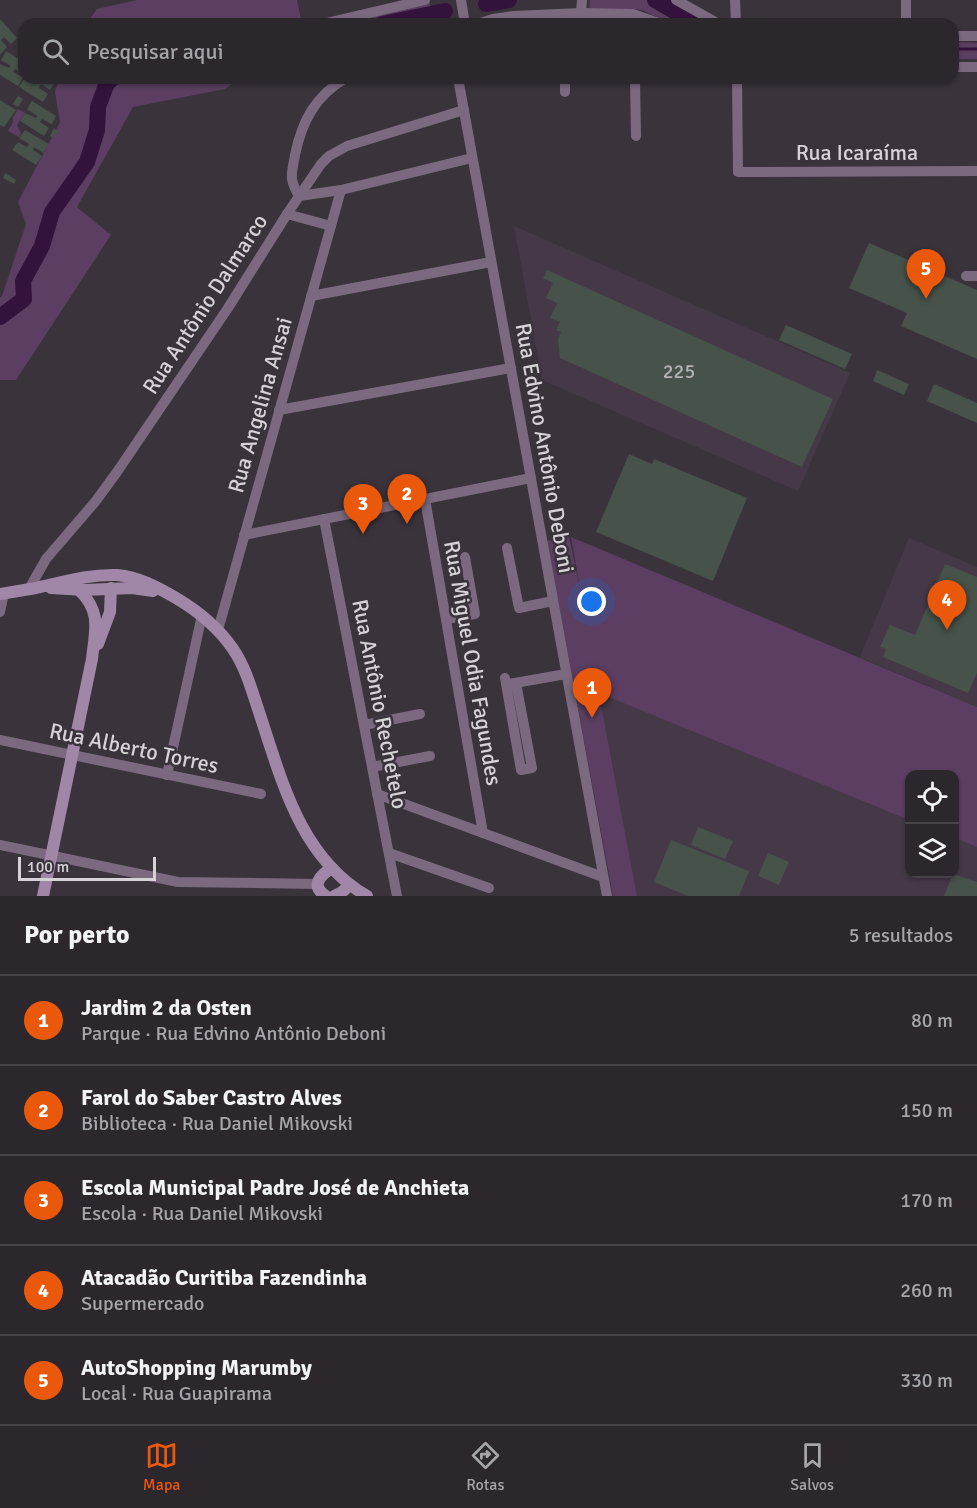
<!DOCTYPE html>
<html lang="pt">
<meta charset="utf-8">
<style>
:root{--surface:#2c262d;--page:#383239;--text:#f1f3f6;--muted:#a6a5aa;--line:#484349;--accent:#ea580c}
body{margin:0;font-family:Signika,sans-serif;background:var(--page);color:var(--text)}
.controls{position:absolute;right:18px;bottom:18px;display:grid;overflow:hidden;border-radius:12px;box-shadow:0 2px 4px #0004}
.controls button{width:54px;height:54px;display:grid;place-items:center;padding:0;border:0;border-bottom:2px solid var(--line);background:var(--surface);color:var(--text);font:30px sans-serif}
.scale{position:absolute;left:18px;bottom:15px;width:138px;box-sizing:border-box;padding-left:6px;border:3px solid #d7d2d8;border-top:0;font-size:16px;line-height:21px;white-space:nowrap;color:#d7d2d8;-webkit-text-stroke:4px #3a333c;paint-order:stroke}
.you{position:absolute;left:592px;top:602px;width:21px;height:21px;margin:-15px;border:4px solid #fff;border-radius:50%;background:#1a73e8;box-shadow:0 0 0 9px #1a73e833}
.badge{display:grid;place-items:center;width:39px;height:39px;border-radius:50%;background:var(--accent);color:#fff;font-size:20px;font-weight:700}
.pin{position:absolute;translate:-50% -50px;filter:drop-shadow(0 2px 3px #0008)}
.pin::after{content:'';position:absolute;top:32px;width:21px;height:18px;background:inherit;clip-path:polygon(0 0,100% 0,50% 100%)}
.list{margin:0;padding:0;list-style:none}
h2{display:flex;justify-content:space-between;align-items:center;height:78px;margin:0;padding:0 24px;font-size:26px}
h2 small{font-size:20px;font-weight:400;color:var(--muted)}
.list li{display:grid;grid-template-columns:39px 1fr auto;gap:18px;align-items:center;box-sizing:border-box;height:90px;padding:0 24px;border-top:2px solid var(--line)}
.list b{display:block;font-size:22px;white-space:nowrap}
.list p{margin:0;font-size:20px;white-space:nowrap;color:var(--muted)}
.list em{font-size:20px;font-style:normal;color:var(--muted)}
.icon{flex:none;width:33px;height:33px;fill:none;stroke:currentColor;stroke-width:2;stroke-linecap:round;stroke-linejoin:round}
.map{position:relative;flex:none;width:977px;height:896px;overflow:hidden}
.search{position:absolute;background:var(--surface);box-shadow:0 2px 4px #0004;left:18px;right:18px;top:18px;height:66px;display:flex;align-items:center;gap:15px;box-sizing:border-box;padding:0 21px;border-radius:18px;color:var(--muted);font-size:22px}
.sheet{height:528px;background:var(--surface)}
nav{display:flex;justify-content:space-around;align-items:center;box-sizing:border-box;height:84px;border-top:2px solid var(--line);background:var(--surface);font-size:16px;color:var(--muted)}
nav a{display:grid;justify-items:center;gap:3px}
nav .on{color:var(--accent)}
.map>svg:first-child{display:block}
</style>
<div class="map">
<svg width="977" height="896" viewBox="0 0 977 896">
<rect width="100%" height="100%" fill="#3a333c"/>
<!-- built -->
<g fill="#453948">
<polygon points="514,226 850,373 798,491 542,380"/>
<polygon points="909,538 977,567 977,707 860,657"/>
<polygon points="599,692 909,820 910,874 954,874 955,838 977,847 977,896 637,896"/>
</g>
<!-- green -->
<g fill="#5b3e61">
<polygon points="137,0 297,0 302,24 86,24 97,9"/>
<polygon points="590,0 667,0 712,24 670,24 642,10 633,9 589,9"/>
<polygon points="430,3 431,21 421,24 341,24"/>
<polygon points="953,42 977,43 977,59 953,59"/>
<polygon points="59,78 241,78 225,89 133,107 77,207 111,235 16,380 0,380 0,298 2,296 26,224 18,202 60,122 55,92"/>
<polygon points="18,109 25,113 17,125 21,133 19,137 8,131 13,122 13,117"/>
<polygon points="569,536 581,594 571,537 977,707 977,847 955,838 954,774 910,774 909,820 599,693 637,896 613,896 547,541"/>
</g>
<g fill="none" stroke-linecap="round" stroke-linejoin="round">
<!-- stream -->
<polyline stroke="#33123b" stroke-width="3" points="953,49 977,49"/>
<!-- river -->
<g stroke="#33123b" stroke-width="16">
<polyline points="655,0 697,24"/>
<polyline points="486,4 509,0"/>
<polyline points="382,24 445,11"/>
<polyline points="0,317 24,299 23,281 42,246 52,212 87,162 97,130 98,107 107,83 113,78"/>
</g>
</g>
<!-- building -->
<g fill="#46524a">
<polygon points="0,19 17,38 11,44 4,37 1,40 7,47 0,55"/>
<polygon points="6,51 24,62 24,74 15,69 13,72 23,77 18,86 0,75 0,64 9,68 11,66 1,60"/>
<polygon points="31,78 50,78 55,82 50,90 41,84 39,88 48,94 43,102 19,87 24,79 34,84 36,81"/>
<polygon points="18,96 23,99 18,107 13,104"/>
<polygon points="0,100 16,110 4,127 0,125"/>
<polygon points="32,101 56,116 52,124 42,119 40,122 49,128 44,136 20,121 25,113 36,118 37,116 27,109"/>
<polygon points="54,128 58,131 53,138 50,136"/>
<polygon points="25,130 49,144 43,153 34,147 33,150 42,156 36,165 12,150 18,142 27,147 29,144 19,138"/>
<polygon points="5,173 16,180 14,184 3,178"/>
<polygon points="869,243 977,290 977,359 901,326 907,313 849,288"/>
<polygon points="547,270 833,399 802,467 560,358 558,339 561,332 556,330 560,322 550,318 557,303 546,298 553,283 543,278"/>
<polygon points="786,325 852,354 845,369 779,340"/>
<polygon points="877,370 909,384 904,395 873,381"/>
<polygon points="934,384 977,403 977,423 927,401"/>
<polygon points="629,454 652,464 654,459 747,498 713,581 596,532"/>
<polygon points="945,564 977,577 977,673 968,693 883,657 886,649 880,647 890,625 915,635"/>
<polygon points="698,827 733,841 725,859 691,845"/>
<polygon points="671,840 749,871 739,896 688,896 654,882"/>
<polygon points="768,853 789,862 779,885 758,876"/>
<polygon points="953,874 977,882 977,896 944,896"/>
</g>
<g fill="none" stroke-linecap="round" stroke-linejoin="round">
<!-- street -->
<g stroke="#7b6a7f" stroke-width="10">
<polyline points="461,0 465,24"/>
<polyline points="676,0 719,24"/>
<polyline points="735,0 736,24"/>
<polyline points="906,0 906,24"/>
<polyline points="581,13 582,0"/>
<polyline points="322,24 425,0"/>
<polyline points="477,24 493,19 514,16 581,13 633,14 661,24"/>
<polyline points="953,36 977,36"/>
<polyline points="953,67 977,67"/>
<polyline points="458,78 607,896"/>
<polyline points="565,78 565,92"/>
<polyline points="635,78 636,136"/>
<polyline points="737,78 738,172 977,171"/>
<polyline points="299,196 341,190 472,158"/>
<path d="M299 196C296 191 293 185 292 179 291 171 294 163 295 155 302 121 315 96 346 78"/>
<polyline points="287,214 331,226"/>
<polyline points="966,276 977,276"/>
<polyline points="311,296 491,262"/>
<polyline points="279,410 511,368"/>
<polyline points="425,499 483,833"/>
<polyline points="324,519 397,896"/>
<polyline points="244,535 531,478"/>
<polyline points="507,548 519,608 553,601"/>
<polyline points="29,589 46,559 95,502 117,472 228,308 287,214 321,164 329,156 347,146 464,110"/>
<polyline points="0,612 4,593"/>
<polyline points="446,619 475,614 465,557"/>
<polyline points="218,630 341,190"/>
<polyline points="505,678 521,770 532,768 516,683"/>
<polyline points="509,684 566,674"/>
<polyline points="364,725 420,714"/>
<polyline points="0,740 261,794"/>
<polyline points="372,767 430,756"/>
<polyline points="167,775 202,615"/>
<polyline points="377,794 603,877"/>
<polyline points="0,845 178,882 318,884"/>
<polyline points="389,853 489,888"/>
</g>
<!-- secondary -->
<g stroke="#a187a7" stroke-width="12">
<polyline points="51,588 85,590 132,588 153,591"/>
<path d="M0 594C12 592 24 590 36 588 63 582 89 574 117 575 139 577 157 587 176 598 198 611 218 627 233 649 246 668 252 691 259 712 282 781 300 857 367 896"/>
<polyline points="98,644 110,612 111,588"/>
<path d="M43 896 92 659C95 630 102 612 79 590"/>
<path d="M326 896C310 886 320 875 332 868"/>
<polyline points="334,896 342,892 350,885"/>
</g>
</g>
<g text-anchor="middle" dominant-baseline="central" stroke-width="5" stroke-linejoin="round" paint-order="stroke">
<!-- number labels -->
<g font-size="20" fill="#b3b2b4">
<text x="679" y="371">225</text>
</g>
<!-- street labels -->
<g font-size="22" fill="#d7d2d8" stroke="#3a333c">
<text x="857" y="152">Rua Icaraíma</text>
<text transform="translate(205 304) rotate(-57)">Rua Antônio Dalmarco</text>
<text transform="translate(260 405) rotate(-74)">Rua Angelina Ansai</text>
<text transform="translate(545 448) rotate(80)">Rua Edvino Antônio Deboni</text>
<text transform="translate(473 663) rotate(80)">Rua Miguel Odia Fagundes</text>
<text transform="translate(380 704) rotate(79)">Rua Antônio Rechetelo</text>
<text transform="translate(134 748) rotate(12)">Rua Alberto Torres</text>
</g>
</g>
</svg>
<div class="controls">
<button><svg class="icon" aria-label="locate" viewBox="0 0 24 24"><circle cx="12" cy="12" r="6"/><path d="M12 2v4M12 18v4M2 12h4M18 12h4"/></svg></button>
<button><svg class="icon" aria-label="layers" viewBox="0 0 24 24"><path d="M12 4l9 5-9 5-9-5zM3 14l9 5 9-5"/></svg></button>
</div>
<div class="scale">100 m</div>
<div class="you"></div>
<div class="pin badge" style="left:592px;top:718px">1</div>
<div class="pin badge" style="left:407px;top:524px">2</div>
<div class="pin badge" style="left:363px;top:534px">3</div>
<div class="pin badge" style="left:947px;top:630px">4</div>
<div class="pin badge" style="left:926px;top:299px">5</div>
<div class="search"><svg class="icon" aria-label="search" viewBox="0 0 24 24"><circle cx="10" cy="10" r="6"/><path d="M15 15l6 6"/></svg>Pesquisar aqui</div>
</div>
<section class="sheet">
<h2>Por perto<small>5 resultados</small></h2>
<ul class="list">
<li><span class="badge">1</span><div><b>Jardim 2 da Osten</b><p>Parque · Rua Edvino Antônio Deboni</p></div><em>80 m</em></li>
<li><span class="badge">2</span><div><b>Farol do Saber Castro Alves</b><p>Biblioteca · Rua Daniel Mikovski</p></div><em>150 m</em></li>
<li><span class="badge">3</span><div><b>Escola Municipal Padre José de Anchieta</b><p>Escola · Rua Daniel Mikovski</p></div><em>170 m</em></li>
<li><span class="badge">4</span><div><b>Atacadão Curitiba Fazendinha</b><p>Supermercado</p></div><em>260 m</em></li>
<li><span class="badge">5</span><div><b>AutoShopping Marumby</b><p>Local · Rua Guapirama</p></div><em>330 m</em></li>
</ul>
</section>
<nav>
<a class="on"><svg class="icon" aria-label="map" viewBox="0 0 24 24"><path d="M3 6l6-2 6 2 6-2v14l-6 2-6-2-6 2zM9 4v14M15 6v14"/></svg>Mapa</a>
<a><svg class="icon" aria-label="directions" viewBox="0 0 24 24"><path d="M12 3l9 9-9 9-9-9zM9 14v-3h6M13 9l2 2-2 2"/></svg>Rotas</a>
<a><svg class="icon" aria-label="saved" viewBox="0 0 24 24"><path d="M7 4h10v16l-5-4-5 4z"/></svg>Salvos</a>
</nav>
